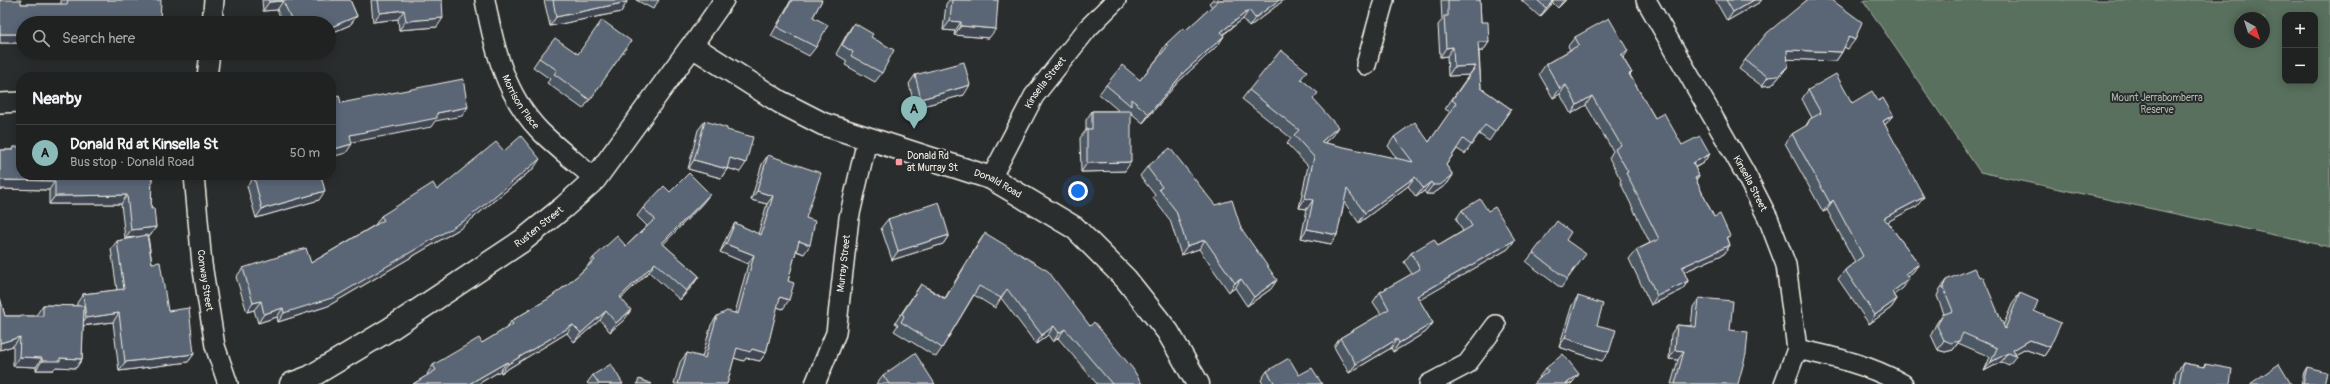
<!DOCTYPE html>
<meta charset="utf-8">
<style>
:root{--surface:#202222;--page:#2d2f2f;--text:#f1f3f6;--muted:#a2a4a5;--line:#3d3f40;--accent:#8bbbb9}
body{margin:0;font-family:Pangolin,sans-serif;background:var(--page);color:var(--text)}
.controls{position:absolute;right:12px;top:12px;display:grid;overflow:hidden;border-radius:8px;box-shadow:0 2px 10px #0003}
.controls button{width:36px;height:36px;display:grid;place-items:center;padding:0;border:0;border-bottom:1px solid var(--line);background:var(--surface);color:var(--text);font:20px sans-serif}
.compass{position:absolute;left:2234px;top:12px;width:36px;height:36px;border-radius:50%;background:var(--surface);box-shadow:0 2px 10px #0003;rotate:141deg}
.you{position:absolute;left:1078px;top:191px;width:14px;height:14px;margin:-10px;border:3px solid #fff;border-radius:50%;background:#1a73e8;box-shadow:0 0 0 6px #1a73e833}
.badge{display:grid;place-items:center;width:26px;height:26px;border-radius:50%;background:var(--accent);color:#111;font-size:13px;font-weight:700}
.pin{position:absolute;translate:-50% -33px;filter:drop-shadow(0 1px 2px #0008)}
.pin::after{content:'';position:absolute;top:21px;width:14px;height:12px;background:inherit;clip-path:polygon(0 0,100% 0,50% 100%)}
.list{margin:0;padding:0;list-style:none}
h2{display:flex;justify-content:space-between;align-items:center;height:52px;margin:0;padding:0 16px;font-size:17px}
h2 small{font-size:13px;font-weight:400;color:var(--muted)}
.list li{display:grid;grid-template-columns:26px 1fr auto;gap:12px;align-items:center;box-sizing:border-box;height:56px;padding:0 16px;border-top:1px solid var(--line)}
.list b{display:block;font-size:15px;white-space:nowrap}
.list p{margin:0;font-size:13px;white-space:nowrap;color:var(--muted)}
.list em{font-size:13px;font-style:normal;color:var(--muted)}
.icon{flex:none;width:22px;height:22px;fill:none;stroke:currentColor;stroke-width:2;stroke-linecap:round;stroke-linejoin:round}
.map{position:relative;flex:none;width:2330px;height:384px;overflow:hidden}
.search{position:absolute;background:var(--surface);box-shadow:0 2px 10px #0003;left:16px;top:16px;width:320px;height:44px;display:flex;align-items:center;gap:10px;box-sizing:border-box;padding:0 14px;border-radius:22px;color:var(--muted);font-size:15px}
.panel{position:absolute;background:var(--surface);box-shadow:0 2px 10px #0003;left:16px;top:72px;width:320px;height:108px;border-radius:16px}
.map>svg:first-child{display:block}
</style>
<div class="map">
<svg width="2330" height="384" viewBox="0 0 2330 384">
<rect width="100%" height="100%" fill="#2a2d2e"/>
<filter id="ink" filterUnits="userSpaceOnUse"><feTurbulence type="fractalNoise" baseFrequency=".025" numOctaves="2"/><feDisplacementMap in="SourceGraphic" scale="8" xChannelSelector="R" yChannelSelector="G"/><feConvolveMatrix kernelMatrix="1 2 1 2 8 2 1 2 1" color-interpolation-filters="sRGB"/></filter>
<g filter="url(#ink)">
<!-- green -->
<path fill="#58705d" stroke="#a6b0a2" fill-rule="evenodd" d="M1863 0H2330V247L1980 172ZM2285 15H2315V81H2285ZM2240 18H2264V42H2240Z"/>
<g fill="none" stroke-linecap="round" stroke-linejoin="round">
<defs>
<g id="street">
<path id="s1" d="M485 0C494 48 505 95 540 131 557 148 577 163 595 179"/>
<path id="s2" d="M1646 0 1745 173 1768 218 1786 265 1797 349 1784 384"/>
<polyline points="212,23 214,0"/>
<polyline points="692,46 724,0"/>
<polyline points="1366,65 1384,0"/>
<polyline points="207,77 210,53"/>
<polyline points="0,103 21,102"/>
<path id="s3" d="M194 175 202 264 215 346 228 384"/>
<path id="s4" d="M991 178 1034 96 1088 28 1116 0"/>
<path d="M1797 349C1834 357 1870 365 1903 384"/>
<path id="s5" d="M815 384 836 333 849 218 867 140"/>
<polyline points="1429,384 1467,364 1496,325"/>
</g>
<g id="secondary">
<path id="s6" d="M291 384 310 377 390 329 522 241 564 207 595 179 692 46 780 102 823 124 991 178 1075 228 1126 279 1168 332 1198 384"/>
</g>
</defs>
<!-- street casing -->
<use href="#street" stroke="#f4f1e8" stroke-width="22"/>
<!-- secondary casing -->
<use href="#secondary" stroke="#f4f1e8" stroke-width="25"/>
<!-- street -->
<use href="#street" stroke="#2a2d2e" stroke-width="19"/>
<!-- secondary -->
<use href="#secondary" stroke="#2a2d2e" stroke-width="22"/>
</g>
<!-- wall -->
<g fill="#4d5865" stroke="#f4f1e8">
<polygon points="0,0 21,4 61,4 61,0 121,0 23,23 23,43 0,43"/>
<polygon points="262,0 350,0 357,16 350,25 329,34 329,23 283,23 277,10 263,11"/>
<polygon points="371,0 442,0 437,27 399,30 398,19 373,22"/>
<polygon points="544,0 627,0 621,12 550,26"/>
<polygon points="636,0 659,0 653,9"/>
<polygon points="791,0 822,0 813,17 816,47 809,56 771,36"/>
<polygon points="949,0 998,0 989,38 954,35 955,31 943,30 946,4"/>
<polygon points="1212,0 1284,0 1249,27 1243,19 1223,35 1224,36 1218,45 1178,82 1143,123 1131,113 1125,171 1081,172 1080,138 1086,130 1086,120 1092,111 1119,111 1099,94 1106,85 1140,80 1161,54 1160,53 1166,44 1186,30 1212,7 1209,3"/>
<polygon points="1441,0 1480,0 1481,22 1489,42 1483,51 1479,51 1481,88 1511,109 1489,141 1479,134 1465,154 1457,149 1446,165 1453,175 1447,184 1433,194 1426,194 1424,191 1416,197 1408,186 1359,223 1344,202 1337,235 1331,244 1301,238 1307,209 1299,208 1308,166 1287,144 1291,138 1242,99 1249,90 1301,79 1313,99 1332,136 1324,143 1397,159 1388,146 1394,137 1429,142 1450,112 1445,109 1469,75 1448,76 1447,56 1440,57 1438,25 1442,20"/>
<polygon points="1521,0 1566,0 1558,8 1553,3 1540,17"/>
<polygon points="1715,0 1762,0 1760,2 1727,21"/>
<polygon points="1807,0 1848,49 1844,47 1842,52 1836,61 1787,59 1788,66 1781,75 1772,85 1762,86 1739,69 1745,60"/>
<polygon points="854,23 871,37 882,73 875,82 845,65 847,61 836,54 848,32"/>
<polygon points="1575,37 1623,58 1632,73 1630,75 1655,118 1682,145 1710,154 1703,163 1695,168 1699,176 1696,180 1714,217 1728,239 1730,245 1724,254 1684,272 1688,281 1682,290 1651,305 1629,259 1636,250 1650,243 1620,182 1621,180 1609,158 1613,151 1586,105 1571,114 1560,94 1553,98 1539,74 1546,64 1570,50 1568,46"/>
<polygon points="631,41 583,109 547,83 550,79 533,67 539,58 578,54"/>
<polygon points="296,53 303,53 300,57 298,57"/>
<polygon points="915,75 964,95 915,108 909,84"/>
<polygon points="1808,90 1852,103 1878,101 1893,115 1885,125 1917,206 1887,222 1919,264 1912,273 1907,277 1903,288 1894,294 1897,299 1891,308 1869,324 1838,279 1845,270 1855,262 1827,210 1823,212 1785,143 1792,134 1805,127 1810,119 1812,118 1802,99"/>
<polygon points="705,121 740,172 728,168 721,178 688,169 698,130"/>
<polygon points="14,147 152,175 151,209 156,227 150,236 148,236 152,263 168,311 194,354 188,362 119,371 113,322 83,326 82,359 76,368 56,367 53,370 36,370 36,367 13,366 13,346 0,350 0,298 5,316 36,316 37,314 43,305 77,306 77,303 83,294 117,290 111,249 117,241 137,237 125,238 121,204 49,204 49,190 0,189 0,150 11,150"/>
<polygon points="504,151 534,168 461,228 328,306 278,322 277,317 258,323 254,310 247,312 236,277 243,268 311,263 375,225 381,216 437,190"/>
<polygon points="768,155 806,218 804,254 796,251 788,281 783,309 777,307 766,353 760,361 746,358 744,361 734,358 727,384 674,384 680,362 687,353 702,357 711,325 717,316 735,313 748,264 720,252 729,232 735,223 758,234 767,204 751,200 762,164"/>
<polygon points="1147,167 1215,205 1241,228 1271,289 1247,306 1235,288 1229,292 1199,249 1181,255 1170,220 1153,198 1155,195 1140,176"/>
<polygon points="250,175 321,175 319,200 256,218 247,186 252,180"/>
<polygon points="670,192 703,203 663,244 699,276 693,285 680,300 649,272 621,298 625,319 610,332 600,320 574,342 567,333 501,373 500,371 478,384 413,384 428,375 427,374 433,365 482,343 507,328 511,321 548,299 568,284 587,267 593,258 626,246 647,226 637,216 643,208"/>
<polygon points="1462,210 1488,211 1515,240 1508,249 1419,300 1433,323 1426,332 1393,352 1391,348 1349,373 1334,347 1340,338 1381,314 1373,302 1380,292 1412,274 1404,262 1411,253 1438,246 1463,231 1456,219"/>
<polygon points="888,219 949,235 943,244 892,260 881,228"/>
<polygon points="985,233 1090,326 1142,384 1097,384 1058,338 1053,342 1048,335 1036,344 1001,298 995,308 974,295 942,348 936,357 894,331 898,325 895,323 921,284 945,298 979,242"/>
<polygon points="1566,240 1579,263 1561,288 1526,262 1533,253"/>
<polygon points="1946,280 2003,326 2013,302 2020,293 2034,311 2050,347 2044,356 2024,349 2015,354 2016,356 2009,365 2001,362 1984,371 1990,357 1958,343 1953,350 1945,352 1938,350 1931,335 1936,324 1942,315 1944,314 1937,296 1940,289"/>
<polygon points="1578,296 1597,325 1602,361 1559,347 1572,305"/>
<polygon points="1699,298 1730,330 1738,384 1671,384 1678,360 1669,359 1671,334 1677,325 1691,326 1693,307"/>
<polygon points="2183,363 2203,367 2205,364 2230,384 2174,384 2176,372"/>
<polygon points="2307,367 2324,384 2301,384 2304,372"/>
<polygon points="1546,368 1579,374 1571,384 1533,384 1540,378 1539,377"/>
<polygon points="1267,371 1299,375 1322,384 1263,384 1261,380"/>
<polygon points="593,375 623,384 588,384 587,383"/>
<polygon points="883,375 935,384 876,384"/>
</g>
<!-- shaded-wall -->
<g fill="#3f4753" stroke="#f4f1e8">
<polygon points="1279,0 1284,0 1249,27 1255,18"/>
<polygon points="1554,0 1555,0 1540,17 1546,8"/>
<polygon points="1564,0 1566,0 1558,8"/>
<polygon points="1754,0 1762,0 1760,2 1727,21 1733,12"/>
<polygon points="283,1 277,10 263,11 269,2"/>
<polygon points="627,2 621,12 550,26 556,17"/>
<polygon points="404,10 398,19 373,22 380,13"/>
<polygon points="1249,10 1243,19 1214,41 1221,32"/>
<polygon points="357,16 350,25 329,34 329,28"/>
<polygon points="443,18 437,27 399,30 406,21"/>
<polygon points="950,21 961,22 955,31 943,30"/>
<polygon points="961,26 996,29 989,38 954,35"/>
<rect x="0" y="34" width="23" height="9"/>
<polygon points="1224,36 1218,45 1178,82 1143,123 1149,114 1184,72"/>
<polygon points="1849,37 1855,40 1848,49 1842,46"/>
<polygon points="1478,42 1489,42 1483,51 1472,51"/>
<polygon points="1453,47 1447,56 1440,57 1446,48"/>
<polygon points="1787,50 1842,52 1836,61 1781,59"/>
<polygon points="1628,51 1622,60 1621,55"/>
<polygon points="301,53 303,53 300,57 298,57"/>
<polygon points="1476,66 1469,75 1448,76 1454,67"/>
<polygon points="1788,66 1781,75 1772,85 1762,86 1768,77"/>
<polygon points="970,85 964,95 915,108 921,99"/>
<polygon points="1566,85 1560,94 1553,98 1560,89"/>
<polygon points="1592,96 1586,105 1571,114 1577,105"/>
<polygon points="468,107 462,116 435,121 431,127 343,144 350,135 437,113"/>
<polygon points="1893,115 1886,124 1877,130 1883,121"/>
<polygon points="1338,127 1332,136 1315,151 1321,142"/>
<polygon points="352,144 346,153 331,157 331,150"/>
<polygon points="1710,154 1703,163 1686,172 1693,163"/>
<polygon points="730,158 746,163 740,172 724,167"/>
<polygon points="540,159 534,168 461,228 328,306 278,322 284,313"/>
<polygon points="694,160 727,169 721,178 688,169"/>
<polygon points="1131,162 1125,171 1081,172 1087,163"/>
<polygon points="1453,175 1447,184 1433,194 1426,194 1433,185"/>
<polygon points="1415,177 1408,186 1359,223 1365,213"/>
<polygon points="0,180 55,181 49,190 0,189"/>
<polygon points="1431,182 1424,191 1416,197 1423,188"/>
<polygon points="325,191 319,200 256,218 262,209"/>
<polygon points="757,191 773,196 767,204 751,200"/>
<polygon points="710,194 703,203 656,252 662,243"/>
<polygon points="127,195 121,204 49,204 55,196"/>
<polygon points="1924,197 1917,206 1878,227 1884,218"/>
<polygon points="1305,198 1313,200 1307,209 1299,208"/>
<polygon points="1833,200 1827,210 1823,212 1830,203"/>
<polygon points="156,227 150,236 125,238 131,230"/>
<polygon points="1307,229 1337,235 1331,244 1301,238"/>
<polygon points="949,235 943,244 892,260 898,251"/>
<polygon points="1205,240 1199,249 1181,255 1187,246"/>
<polygon points="1515,240 1508,249 1411,305 1417,296"/>
<polygon points="799,241 810,245 804,254 793,249"/>
<polygon points="726,244 754,255 748,264 720,252"/>
<polygon points="1730,245 1724,254 1675,276 1682,267"/>
<polygon points="655,263 649,272 613,306 620,297"/>
<polygon points="1919,264 1912,273 1899,283 1905,274"/>
<polygon points="699,276 693,285 680,300 686,291"/>
<polygon points="1241,279 1235,288 1229,292 1235,283"/>
<polygon points="1909,279 1903,288 1886,301 1892,292"/>
<polygon points="1277,280 1271,289 1247,306 1254,297"/>
<polygon points="1688,281 1682,290 1651,305 1657,296"/>
<polygon points="780,297 789,300 783,309 774,306"/>
<polygon points="1897,299 1891,308 1869,324 1875,315"/>
<polygon points="261,301 254,310 247,312 253,303"/>
<polygon points="283,308 277,317 258,323 264,314"/>
<polygon points="631,310 625,319 610,332 616,323"/>
<polygon points="606,311 600,320 574,342 581,333"/>
<polygon points="119,313 113,322 80,326 86,318"/>
<polygon points="1433,323 1426,332 1393,352 1399,343"/>
<polygon points="573,325 567,333 501,373 508,364"/>
<polygon points="1054,326 1048,335 1036,344 1042,335"/>
<polygon points="1065,329 1058,338 1053,342 1059,333"/>
<polygon points="20,337 13,346 0,350 0,343"/>
<polygon points="1565,338 1609,352 1602,361 1559,347"/>
<polygon points="1397,339 1391,348 1349,373 1356,364"/>
<polygon points="1944,340 1959,341 1953,350 1945,352 1938,350"/>
<polygon points="2030,340 2050,347 2044,356 2024,349 2013,355 2013,350"/>
<polygon points="737,348 752,349 766,353 760,361 746,358 744,361 731,357"/>
<polygon points="1675,350 1684,351 1678,360 1669,359"/>
<polygon points="2008,353 2001,362 1984,371 1991,362"/>
<polygon points="194,354 188,362 119,371 125,362"/>
<polygon points="19,357 42,358 36,367 13,366"/>
<polygon points="60,358 82,359 76,368 56,367 53,370 36,370 42,361"/>
<polygon points="507,362 500,371 478,384 469,384"/>
<polygon points="1579,374 1571,384 1566,384"/>
</g>
<!-- building -->
<g fill="#5a6676" stroke="#f4f1e8">
<polygon points="0,0 21,0 21,4 67,4 68,0 161,0 160,23 23,23 23,34 0,34"/>
<polygon points="269,0 350,0 357,16 329,28 329,23 293,23 283,1 269,2"/>
<polygon points="378,0 442,0 443,18 406,21 404,10 380,13"/>
<polygon points="553,0 627,0 627,2 556,17"/>
<polygon points="792,0 822,0 813,17 828,25 816,47 777,27"/>
<polygon points="952,0 998,0 996,29 961,26 961,22 950,21"/>
<polygon points="1219,0 1279,0 1255,18 1249,10 1221,32 1224,36 1184,72 1149,114 1131,99 1131,106 1106,85 1122,65 1140,80 1168,46 1166,44 1183,28 1186,30"/>
<polygon points="1448,0 1480,0 1481,22 1488,22 1489,42 1478,42 1481,88 1511,109 1495,132 1485,125 1471,145 1463,139 1446,165 1453,175 1440,185 1433,185 1431,182 1423,188 1415,177 1365,213 1347,189 1337,235 1307,229 1313,200 1305,198 1314,157 1294,135 1299,130 1249,90 1281,50 1307,71 1301,79 1318,93 1313,99 1338,127 1321,142 1413,162 1394,137 1415,122 1429,142 1456,103 1452,100 1476,66 1454,67 1453,47 1446,48 1444,16 1448,16"/>
<polygon points="1537,0 1554,0 1546,8"/>
<polygon points="1726,0 1754,0 1733,12"/>
<polygon points="1807,0 1832,0 1862,22 1855,40 1849,37 1842,52 1787,50 1788,66 1778,76 1768,77 1745,60 1767,33"/>
<polygon points="1609,18 1628,51 1621,55 1632,73 1629,74 1655,118 1664,113 1682,145 1700,136 1710,154 1693,163 1699,176 1695,178 1714,217 1720,214 1730,236 1727,237 1730,245 1682,267 1688,281 1657,296 1636,250 1659,239 1626,173 1628,172 1615,149 1621,145 1592,96 1577,105 1566,85 1560,89 1546,64 1579,45 1575,37"/>
<polygon points="602,20 631,41 590,100 554,74 557,70 539,58 555,38 578,54"/>
<polygon points="854,23 873,34 871,37 894,50 882,73 851,56 853,52 842,45"/>
<polygon points="964,62 970,85 921,99 915,75"/>
<polygon points="1836,74 1852,103 1872,91 1878,101 1883,98 1893,115 1883,121 1924,197 1884,218 1919,264 1905,274 1909,279 1892,292 1897,299 1875,315 1845,270 1863,256 1833,200 1830,203 1792,134 1807,125 1810,119 1821,113 1808,90"/>
<polygon points="463,79 468,107 437,113 437,118 350,135 352,144 331,150 331,97 339,95 341,103"/>
<polygon points="1092,111 1131,111 1131,162 1087,163 1087,129 1092,129"/>
<polygon points="705,121 727,128 727,130 753,137 746,163 730,158 727,169 694,160"/>
<polygon points="521,136 540,159 467,219 335,297 284,313 283,308 264,314 261,301 253,303 243,268 306,248 311,263 384,220 381,216 433,183 437,190 496,142 504,151"/>
<polygon points="14,147 21,147 21,175 152,175 151,209 154,208 156,227 131,230 127,195 55,196 55,181 0,180 0,150 13,150"/>
<polygon points="1170,148 1215,205 1232,200 1241,228 1277,280 1254,297 1241,279 1235,283 1205,240 1187,246 1176,211 1159,189 1162,187 1147,167"/>
<polygon points="768,155 821,173 806,218 815,221 810,245 799,241 788,281 794,283 789,300 780,297 766,353 752,349 750,352 737,348 727,384 678,384 687,353 705,358 717,316 727,311 738,314 754,255 726,244 735,223 761,235 773,196 757,191"/>
<polygon points="689,173 710,194 662,243 699,276 686,291 655,263 620,297 631,310 616,323 606,311 581,333 573,325 508,364 507,362 469,384 413,384 436,370 433,365 479,338 482,343 513,324 511,321 548,299 568,284 595,260 593,258 617,236 626,246 655,219 643,208 664,186 670,192"/>
<polygon points="259,175 321,175 325,191 262,209 254,177 259,176"/>
<polygon points="1480,199 1488,211 1495,207 1515,240 1417,296 1433,323 1399,343 1397,339 1356,364 1340,338 1389,309 1380,292 1420,269 1411,253 1434,239 1438,246 1472,226 1462,210"/>
<polygon points="939,202 949,235 898,251 888,219"/>
<polygon points="1557,221 1571,232 1566,240 1586,254 1567,279 1533,253"/>
<polygon points="985,233 1048,271 1090,326 1094,322 1133,369 1142,384 1112,384 1065,329 1059,333 1054,326 1042,335 1007,289 1001,298 979,286 942,348 901,322 904,316 902,314 921,284 945,299"/>
<polygon points="147,235 152,263 160,262 168,311 189,308 194,354 125,362 119,313 86,318 83,294 124,289 117,241"/>
<polygon points="1974,268 1980,278 1983,277 2005,329 2020,293 2038,301 2034,311 2061,323 2050,347 2030,340 2013,350 2016,356 2008,353 1991,362 1997,348 1963,333 1959,341 1951,343 1944,340 1937,326 1942,315 1953,311 1943,287 1946,280"/>
<polygon points="1578,296 1603,304 1597,325 1616,330 1609,352 1565,338"/>
<polygon points="0,298 5,316 43,316 43,305 84,306 82,359 60,358 60,361 42,361 42,358 19,357 20,337 0,343"/>
<polygon points="1699,298 1733,301 1730,330 1748,332 1746,354 1738,384 1675,384 1684,351 1675,350 1677,325 1696,327"/>
<polygon points="915,353 935,384 889,384 883,375"/>
<polygon points="1563,354 1579,374 1566,384 1533,384 1548,371 1546,368"/>
<polygon points="1289,358 1299,375 1312,368 1322,384 1275,384 1267,371"/>
<polygon points="2183,363 2204,367 2205,364 2232,369 2230,384 2179,384"/>
<polygon points="611,364 623,384 599,384 593,375"/>
<polygon points="2279,364 2291,384 2250,384"/>
<polygon points="2307,367 2327,372 2324,384 2303,384"/>
<polygon points="639,379 652,384 637,384"/>
</g>
</g>
<!-- markers -->
<rect fill="#ff9aa2" stroke="#2a2d2e" stroke-width="1.5" x="895" y="158" width="8" height="8" rx="2"/>
<g text-anchor="middle" dominant-baseline="central" stroke-width="4" stroke-linejoin="round" paint-order="stroke">
<!-- street labels -->
<g font-size="10" fill="#f4f1e8" stroke="#2a2d2e">
<text stroke="none"><textPath href="#s4" startOffset="110">Kinsella Street</textPath></text>
<text stroke="none"><textPath href="#s1" startOffset="109">Morrison Place</textPath></text>
<text stroke="none"><textPath href="#s2" startOffset="211">Kinsella Street</textPath></text>
<text stroke="none"><textPath href="#s6" startOffset="870">Donald Road</textPath></text>
<text stroke="none"><textPath href="#s6" startOffset="294">Rusten Street</textPath></text>
<text stroke="none"><textPath href="#s5" startOffset="125">Murray Street</textPath></text>
<text stroke="none"><textPath href="#s3" startOffset="106">Conway Street</textPath></text>
</g>
<!-- park labels -->
<g font-size="10" fill="#aeb7a9" stroke="#2a2d2e">
<text x="2157" y="98">Mount Jerrabomberra<tspan x="2157" dy="12">Reserve</tspan></text>
</g>
<!-- poi labels -->
<g font-size="10" fill="#f4f1e8" stroke="#2a2d2e" text-anchor="start">
<text x="907" y="156">Donald Rd<tspan x="907" dy="12">at Murray St</tspan></text>
</g>
</g>
</svg>
<div class="controls">
<button>+</button>
<button>−</button>
</div>
<svg class="compass" viewBox="-18 -18 36 36"><path d="M0-13l5 13h-10z" fill="#e53935"/><path d="M0 13l5-13h-10z" fill="#a2a4a5"/></svg>
<div class="you"></div>
<div class="pin badge" style="left:914px;top:129px">A</div>
<div class="search"><svg class="icon" aria-label="search" viewBox="0 0 24 24"><circle cx="10" cy="10" r="6"/><path d="M15 15l6 6"/></svg>Search here</div>
<section class="panel">
<h2>Nearby<small></small></h2>
<ul class="list">
<li><span class="badge">A</span><div><b>Donald Rd at Kinsella St</b><p>Bus stop · Donald Road</p></div><em>50 m</em></li>
</ul>
</section>
</div>
